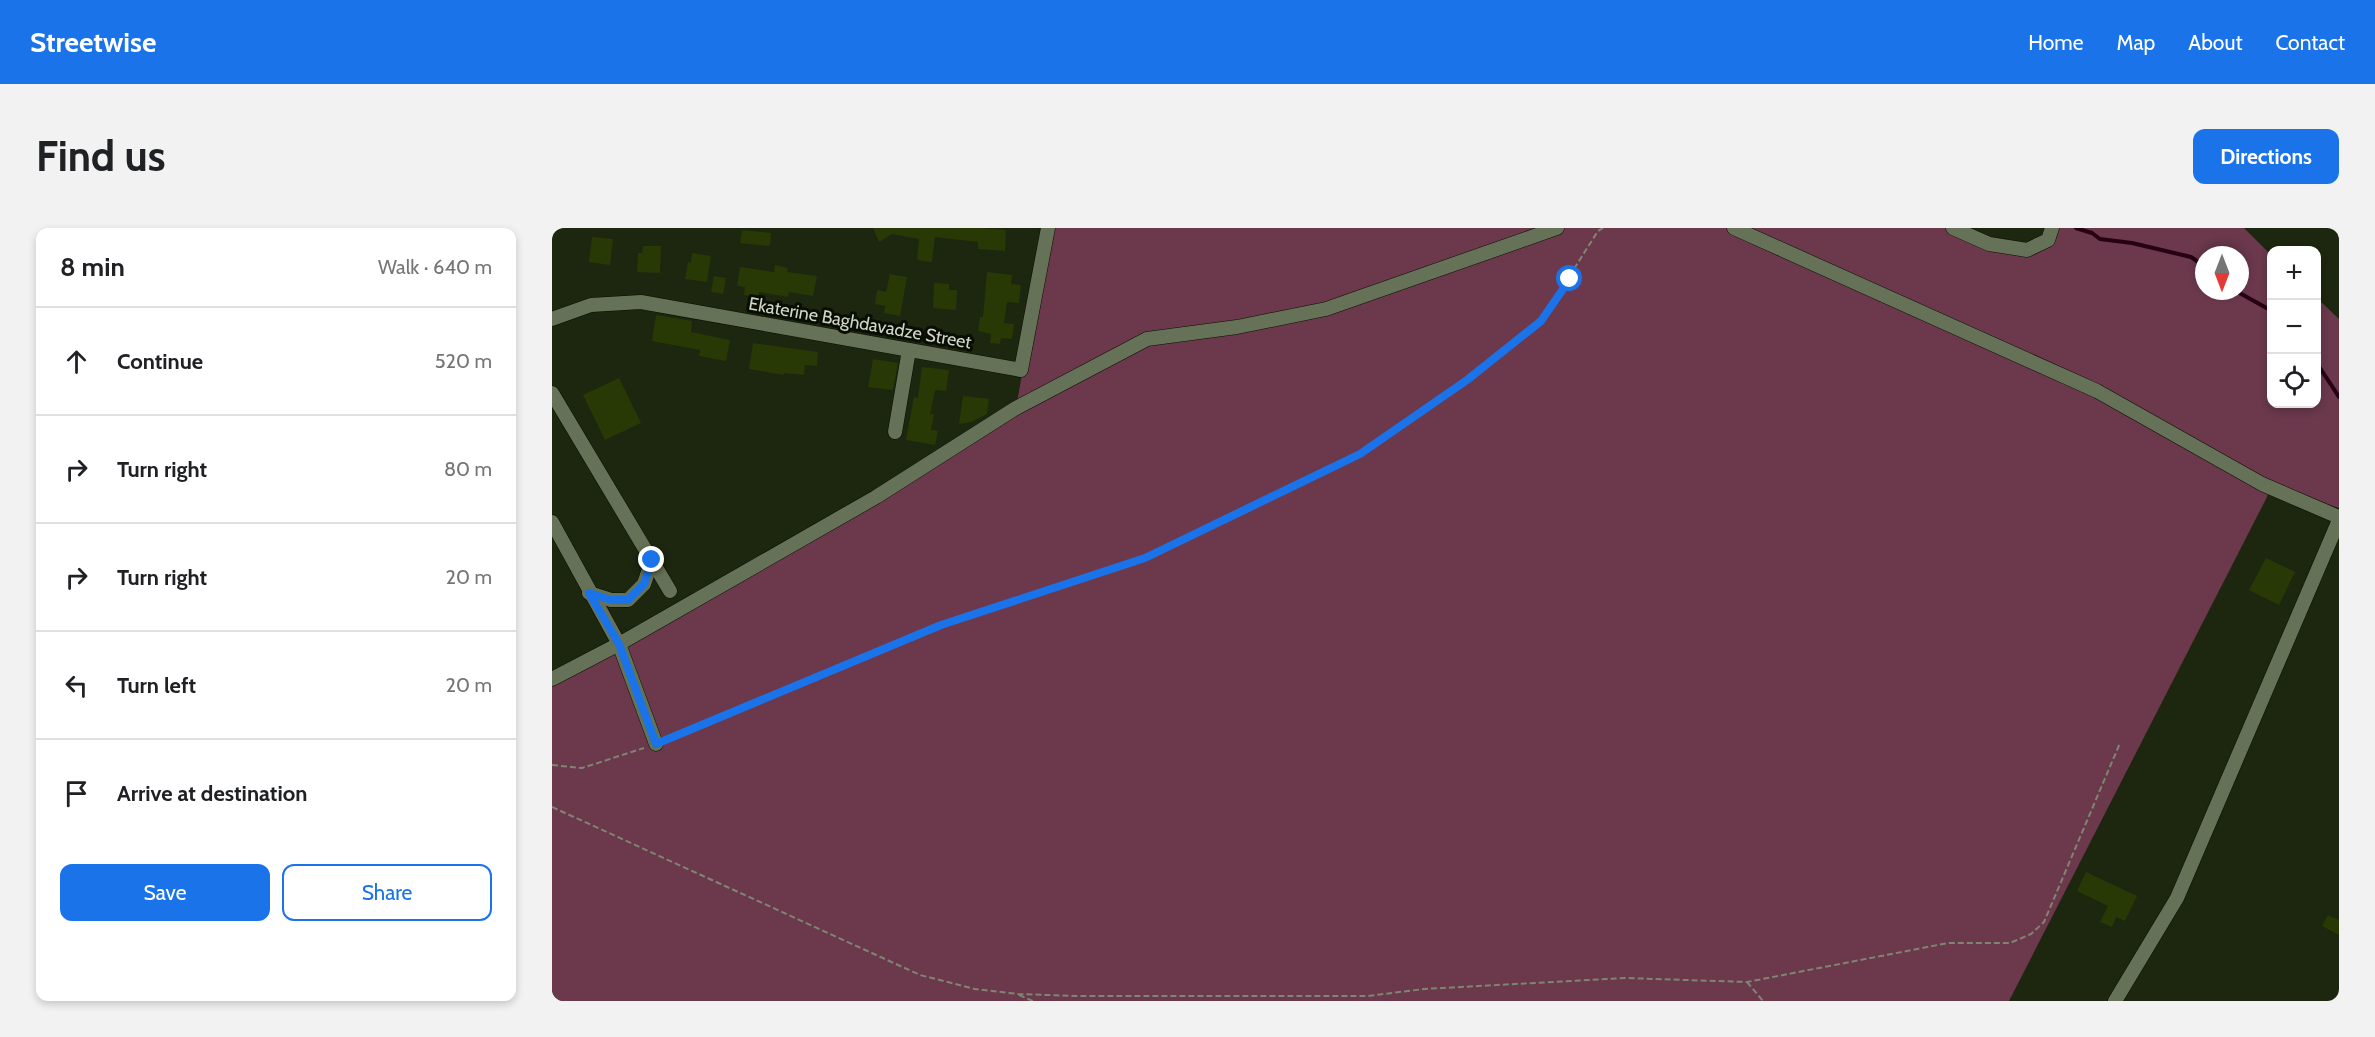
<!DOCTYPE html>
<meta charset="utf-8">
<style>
:root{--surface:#fff;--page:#f2f2f2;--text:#202124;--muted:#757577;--line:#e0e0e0;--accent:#1a73e8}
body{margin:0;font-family:Cabin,sans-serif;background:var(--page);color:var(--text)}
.controls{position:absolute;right:18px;top:18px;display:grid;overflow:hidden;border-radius:12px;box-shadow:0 3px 9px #0003}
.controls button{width:54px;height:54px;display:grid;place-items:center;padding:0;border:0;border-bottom:2px solid var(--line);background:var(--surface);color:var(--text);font:30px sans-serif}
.compass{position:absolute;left:1643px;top:18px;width:54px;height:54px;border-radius:50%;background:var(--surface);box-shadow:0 3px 9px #0003;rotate:180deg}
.stop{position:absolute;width:18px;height:18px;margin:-14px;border:4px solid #1a73e8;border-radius:50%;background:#fff}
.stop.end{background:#1a73e8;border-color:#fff;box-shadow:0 2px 6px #0008}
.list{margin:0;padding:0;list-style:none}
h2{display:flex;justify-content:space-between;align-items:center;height:78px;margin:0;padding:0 24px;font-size:26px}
h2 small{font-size:20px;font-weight:400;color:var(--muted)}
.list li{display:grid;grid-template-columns:39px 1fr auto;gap:18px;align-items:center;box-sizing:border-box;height:108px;padding:0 24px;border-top:2px solid var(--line)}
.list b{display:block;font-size:22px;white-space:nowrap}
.list em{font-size:20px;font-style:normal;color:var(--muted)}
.actions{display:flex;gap:12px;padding:18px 24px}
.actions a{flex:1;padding:14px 0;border:2px solid var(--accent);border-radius:12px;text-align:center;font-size:21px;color:var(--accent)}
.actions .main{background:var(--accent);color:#fff}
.icon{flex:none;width:33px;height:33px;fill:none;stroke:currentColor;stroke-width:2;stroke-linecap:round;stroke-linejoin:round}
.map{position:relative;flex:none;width:1787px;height:773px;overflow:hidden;border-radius:12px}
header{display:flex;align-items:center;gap:36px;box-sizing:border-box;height:84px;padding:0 30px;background:var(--accent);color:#fff}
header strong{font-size:28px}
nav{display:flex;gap:33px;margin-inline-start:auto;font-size:21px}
.intro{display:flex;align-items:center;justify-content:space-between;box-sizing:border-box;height:144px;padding:0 36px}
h1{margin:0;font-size:42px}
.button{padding:15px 27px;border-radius:12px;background:var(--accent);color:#fff;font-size:21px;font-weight:700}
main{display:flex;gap:36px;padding:0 36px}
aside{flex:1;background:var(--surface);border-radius:12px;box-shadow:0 3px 9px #0003}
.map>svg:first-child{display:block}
</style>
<header>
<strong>Streetwise</strong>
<nav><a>Home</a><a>Map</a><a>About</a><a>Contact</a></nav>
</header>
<div class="intro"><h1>Find us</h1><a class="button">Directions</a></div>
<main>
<aside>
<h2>8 min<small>Walk · 640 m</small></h2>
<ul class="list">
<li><svg class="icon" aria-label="ahead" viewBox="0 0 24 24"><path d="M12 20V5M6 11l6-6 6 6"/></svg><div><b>Continue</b></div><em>520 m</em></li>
<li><svg class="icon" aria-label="right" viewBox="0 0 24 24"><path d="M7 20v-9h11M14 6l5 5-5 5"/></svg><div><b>Turn right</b></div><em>80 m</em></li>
<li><svg class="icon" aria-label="right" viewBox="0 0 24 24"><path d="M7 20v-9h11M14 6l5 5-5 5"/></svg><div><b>Turn right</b></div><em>20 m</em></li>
<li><svg class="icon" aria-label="left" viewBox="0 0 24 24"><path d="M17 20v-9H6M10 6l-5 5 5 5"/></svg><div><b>Turn left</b></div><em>20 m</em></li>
<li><svg class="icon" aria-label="arrive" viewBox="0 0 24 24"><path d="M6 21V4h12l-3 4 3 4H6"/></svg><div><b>Arrive at destination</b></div></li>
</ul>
<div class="actions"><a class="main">Save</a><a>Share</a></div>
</aside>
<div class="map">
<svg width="1787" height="773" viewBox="0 0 1787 773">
<rect width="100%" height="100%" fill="#1d260e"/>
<!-- green -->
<path fill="#6b384c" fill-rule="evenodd" d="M496 0H1397L1429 16 1478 28 1505 9 1507 0H1692L1719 27 1720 176H1764L1765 70 1787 91V280L1718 258 1715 269 1457 773H0V451L464 180ZM1652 27H1688V63H1652Z"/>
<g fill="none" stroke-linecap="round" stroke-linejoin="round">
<!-- stream -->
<g stroke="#260011" stroke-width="4">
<polyline points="1524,0 1540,5 1548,11 1580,15 1639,29 1652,38"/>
<polyline points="1684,63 1720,83"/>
<polyline points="1764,134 1787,169"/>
</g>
</g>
<!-- building -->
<g fill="#283906">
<polygon points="321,0 429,0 454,2 453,23 426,21 426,14 383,9 380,34 365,32 367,11 340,6 327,14"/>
<polygon points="190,2 219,5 218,18 188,15"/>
<polygon points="40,9 61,11 58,37 37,34"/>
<polygon points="91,18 109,18 108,45 85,44 86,25 90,25"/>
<polygon points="140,25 159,28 155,54 133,51 136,34 139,35"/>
<polygon points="223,37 236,40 235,44 265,48 261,68 237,64 236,69 207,64 206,69 192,67 193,59 185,58 188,39 222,44"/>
<polygon points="435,44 460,47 459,56 469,57 467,75 455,74 452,95 462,96 460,111 449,110 448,116 438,115 439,106 426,103 428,89 431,89"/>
<polygon points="338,46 355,49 348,88 332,85 333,78 323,76 325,62 334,64"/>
<polygon points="162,48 174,50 171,66 159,64"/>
<polygon points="382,55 397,56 397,62 405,62 404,82 381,80"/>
<polygon points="104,87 140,93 139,104 178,112 174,133 147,128 148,122 100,113"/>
<polygon points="201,115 266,124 265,138 253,137 252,147 232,145 232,147 197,141"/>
<polygon points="321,131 346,135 341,162 316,159"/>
<polygon points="370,139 397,142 394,163 383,162 378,186 382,186 379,202 386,203 383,217 354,212 362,169 366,170"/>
<polygon points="67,150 89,195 53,212 31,167"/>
<polygon points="411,168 437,171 435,186 419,194 407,196"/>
<polygon points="1714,330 1743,344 1727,377 1697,362"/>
<polygon points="1534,644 1585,668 1573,693 1564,689 1560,699 1548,694 1556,678 1525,663"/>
<polygon points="1776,687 1787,692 1787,707 1770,698"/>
</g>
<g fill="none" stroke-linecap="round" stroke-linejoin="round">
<defs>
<g id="minor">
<polyline points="1182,0 1545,163 1710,256 1787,289"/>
<polyline points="1401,0 1437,16 1475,22 1496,12 1500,0"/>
<polyline points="0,91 39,77 89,74 469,142 496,0"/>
<polyline points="0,165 118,363"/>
<polyline points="343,204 357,122"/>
<polyline points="0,294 67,416 104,516"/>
<polyline points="37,365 59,372 76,372 92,356 100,332"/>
<polyline points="0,451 67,416 324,269 464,180 595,111 685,99 774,81 1005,0"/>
<polyline points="1563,773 1625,670 1787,292"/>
</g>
</defs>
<!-- minor casing -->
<use href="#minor" stroke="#070f00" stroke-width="15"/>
<!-- path -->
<g stroke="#7e8673" stroke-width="2" stroke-dasharray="6 3" stroke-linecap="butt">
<polyline points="117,511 389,397 593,330 808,226 915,152 989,93 1046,3 1051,0"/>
<polyline points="0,537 30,540 92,520"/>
<polyline points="0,579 368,747 423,761 466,766 524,768 816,768 872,761 1073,750 1195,754 1396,715 1458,715 1479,706 1492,694 1568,515"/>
<polyline points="1195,754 1211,773"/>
<polyline points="467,767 481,773"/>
</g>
<!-- minor -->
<use href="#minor" stroke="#667257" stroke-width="14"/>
</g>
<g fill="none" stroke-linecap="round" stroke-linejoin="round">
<!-- route -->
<polyline stroke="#1a73e8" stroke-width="8" points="100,332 92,356 76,372 59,372 37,365 67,416 104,516 389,397 593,330 808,226 915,152 989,93 1018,51"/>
</g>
<g text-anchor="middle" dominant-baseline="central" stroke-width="6" stroke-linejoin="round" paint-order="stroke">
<!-- street labels -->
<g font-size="18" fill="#d0d7c8" stroke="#090e04">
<text transform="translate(308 95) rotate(10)">Ekaterine Baghdavadze Street</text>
</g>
</g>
</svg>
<div class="controls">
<button>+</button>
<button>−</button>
<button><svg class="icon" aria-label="locate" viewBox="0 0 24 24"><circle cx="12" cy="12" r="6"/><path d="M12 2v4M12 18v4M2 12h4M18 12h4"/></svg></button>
</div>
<svg class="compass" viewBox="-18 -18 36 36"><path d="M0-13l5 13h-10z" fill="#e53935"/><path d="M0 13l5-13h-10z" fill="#757577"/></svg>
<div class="stop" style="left:1018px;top:51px"></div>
<div class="stop end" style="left:100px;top:332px"></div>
</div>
</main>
